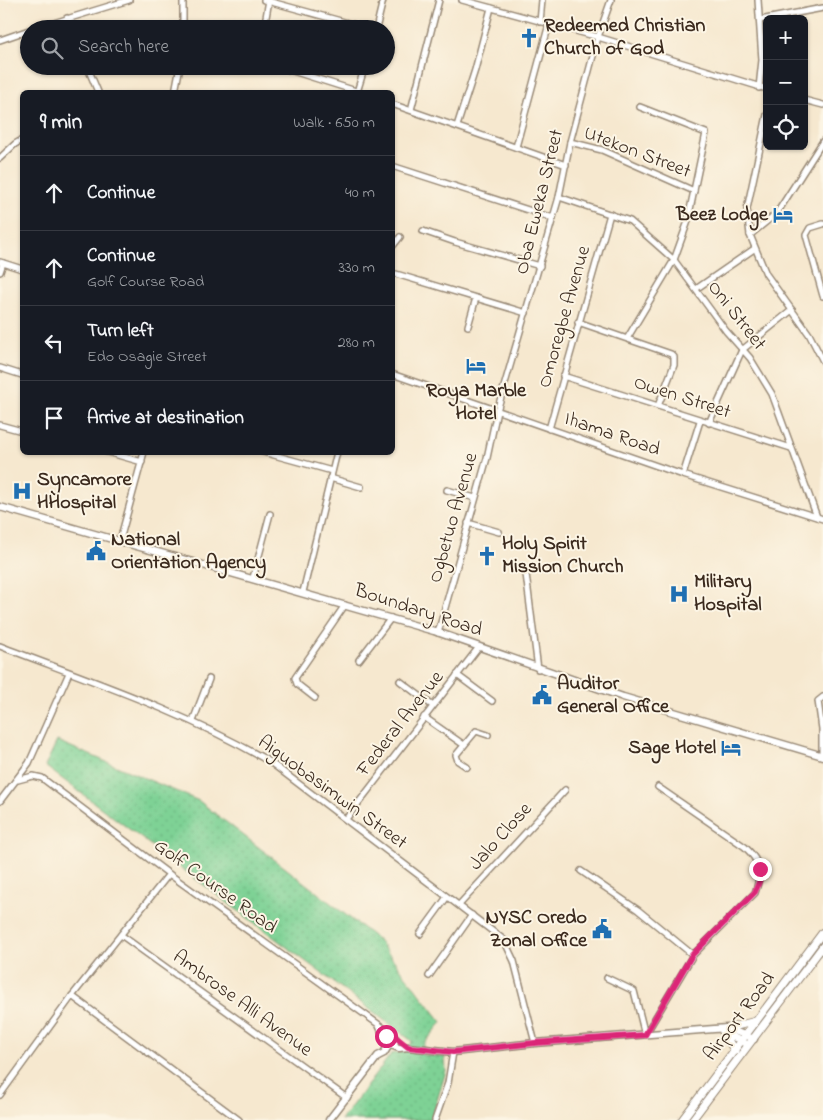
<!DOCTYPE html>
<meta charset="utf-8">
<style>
:root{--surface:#171b24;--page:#20242c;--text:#f1f3f6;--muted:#9ea1a6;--line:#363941}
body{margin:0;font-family:"Indie Flower",sans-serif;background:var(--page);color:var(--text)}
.controls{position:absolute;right:15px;top:15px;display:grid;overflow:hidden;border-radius:8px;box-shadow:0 1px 4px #0004}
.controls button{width:45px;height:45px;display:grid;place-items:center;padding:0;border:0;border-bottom:1px solid var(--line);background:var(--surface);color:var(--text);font:25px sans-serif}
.stop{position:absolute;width:15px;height:15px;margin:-11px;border:4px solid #db2777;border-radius:50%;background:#fff}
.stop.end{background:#db2777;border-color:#fff;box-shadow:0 1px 5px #0008}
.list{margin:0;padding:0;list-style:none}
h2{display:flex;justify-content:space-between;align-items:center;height:65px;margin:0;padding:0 20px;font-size:21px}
h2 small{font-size:16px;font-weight:400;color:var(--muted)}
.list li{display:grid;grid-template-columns:32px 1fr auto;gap:15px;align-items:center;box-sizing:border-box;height:75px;padding:0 20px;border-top:1px solid var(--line)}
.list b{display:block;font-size:19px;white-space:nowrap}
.list p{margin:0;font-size:16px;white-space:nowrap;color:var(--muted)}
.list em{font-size:16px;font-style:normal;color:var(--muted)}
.icon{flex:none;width:28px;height:28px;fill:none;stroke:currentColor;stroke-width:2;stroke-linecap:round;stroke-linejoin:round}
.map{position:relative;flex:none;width:823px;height:1120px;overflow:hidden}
.search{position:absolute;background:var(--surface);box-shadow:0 1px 4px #0004;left:20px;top:20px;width:375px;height:55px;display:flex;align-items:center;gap:12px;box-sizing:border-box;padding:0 18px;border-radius:28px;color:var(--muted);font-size:19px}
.panel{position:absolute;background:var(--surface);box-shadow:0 1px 4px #0004;left:20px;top:90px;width:375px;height:365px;border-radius:8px}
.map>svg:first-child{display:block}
</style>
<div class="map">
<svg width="823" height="1120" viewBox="0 0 823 1120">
<defs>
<pattern id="grass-dots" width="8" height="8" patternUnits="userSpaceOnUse" patternTransform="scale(1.25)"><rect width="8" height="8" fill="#7ed295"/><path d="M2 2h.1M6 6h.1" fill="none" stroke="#6eb480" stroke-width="1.8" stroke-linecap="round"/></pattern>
</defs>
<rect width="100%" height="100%" fill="#fcf5e5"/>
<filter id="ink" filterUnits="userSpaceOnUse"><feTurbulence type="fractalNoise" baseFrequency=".02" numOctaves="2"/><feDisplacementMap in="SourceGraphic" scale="10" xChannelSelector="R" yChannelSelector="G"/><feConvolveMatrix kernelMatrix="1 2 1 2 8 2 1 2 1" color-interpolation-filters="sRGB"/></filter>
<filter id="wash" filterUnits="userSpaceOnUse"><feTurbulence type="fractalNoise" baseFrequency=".0096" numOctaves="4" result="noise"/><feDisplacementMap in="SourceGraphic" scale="20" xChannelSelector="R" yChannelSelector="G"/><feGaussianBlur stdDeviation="1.12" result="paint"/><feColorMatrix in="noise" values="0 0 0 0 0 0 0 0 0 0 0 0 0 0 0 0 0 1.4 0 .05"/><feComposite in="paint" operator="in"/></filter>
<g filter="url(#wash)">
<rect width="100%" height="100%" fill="#f6e8cf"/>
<!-- grass -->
<polygon fill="url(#grass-dots)" stroke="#5c7e5a" points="57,741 199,801 377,939 442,1022 424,1044 423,1055 445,1057 446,1071 431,1120 341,1120 391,1054 406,1051 412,1041 45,766"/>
</g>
<g filter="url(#ink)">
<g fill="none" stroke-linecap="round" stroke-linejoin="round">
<defs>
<g id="minor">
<polyline points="183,0 183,29"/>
<polyline points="264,0 370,29"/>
<polyline points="462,0 598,37 767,89"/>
<polyline points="758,0 762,60 759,88"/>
<polyline points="67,18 72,29"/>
<polyline points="760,20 823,8"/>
<polyline points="540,22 542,0"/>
<polyline points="34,29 129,0"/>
<polyline points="264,29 269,0"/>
<polyline points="376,29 383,0"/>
<polyline points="0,40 29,30"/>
<polyline points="87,66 98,92"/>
<polyline points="277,66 359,92"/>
<polyline points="175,92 180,66"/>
<polyline points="357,92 365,66"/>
<polyline points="804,100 823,105"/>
<polyline points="392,104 566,165"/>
<polyline points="411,110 439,0"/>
<polyline points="767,115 747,209 750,235 766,274 809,334 823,361"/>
<polyline points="457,126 475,70 491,8"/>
<polyline points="570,142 602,150 694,191"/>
<polyline points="516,147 549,24"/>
<polyline points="0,158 15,144 22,140"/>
<polyline points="392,166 553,218"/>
<polyline points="559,197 630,221 674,260 726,331 750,358 772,394 817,517"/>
<polyline points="823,224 810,228 806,235 823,296"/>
<polyline points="423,231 455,242 540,266"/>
<polyline points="750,235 777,213 823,141"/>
<polyline points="392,247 400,237"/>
<polyline points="0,262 22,269"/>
<polyline points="0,272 3,263"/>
<polyline points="396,274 526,313"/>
<polyline points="696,289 754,249"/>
<polyline points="578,322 671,354 674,357 674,365 658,406"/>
<polyline points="468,326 476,298"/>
<polyline points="628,337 674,260 687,224 706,133 640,107"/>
<polyline points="0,368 22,375"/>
<polyline points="392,374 683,475 823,519"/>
<polyline points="563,376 791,448"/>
<polyline points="709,423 742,350 792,310"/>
<polyline points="0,425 22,431"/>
<polyline points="549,429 610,214"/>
<polyline points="107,452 142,462"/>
<polyline points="263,452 332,471"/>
<polyline points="683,475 700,421"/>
<polyline points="330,478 361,487"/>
<polyline points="447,490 475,498"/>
<polyline points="468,523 499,532"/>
<polyline points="120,540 144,452"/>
<polyline points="526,574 538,669"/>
<polyline points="253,578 270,514"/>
<polyline points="303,592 337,452"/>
<polyline points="438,633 487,458 497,411 559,197 570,142 598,37 611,0"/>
<path d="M0 646C91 681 185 712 270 762L504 940 514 961 535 1043"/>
<polyline points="359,660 391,618"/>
<polyline points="457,675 492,701"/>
<polyline points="400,681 433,706"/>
<polyline points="315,698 297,684 295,678 345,605"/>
<polyline points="424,717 464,745"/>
<polyline points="193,721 209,679"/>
<polyline points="822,756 822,729 818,701 823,697"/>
<polyline points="467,767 458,761 456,755 476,731 488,735"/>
<polyline points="18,780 33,776 42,778 169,874 392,1034"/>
<polyline points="0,801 29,763 69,673"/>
<polyline points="346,819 479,647"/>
<polyline points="581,871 638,910 693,955"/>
<polyline points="459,905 565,790"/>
<polyline points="420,934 447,897"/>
<polyline points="121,935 347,1098"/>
<polyline points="429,976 472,915"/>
<path d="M607 978 634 991 645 1035 693 955 755 893C762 873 761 862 745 847L658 787"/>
<polyline points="72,996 239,1120"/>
<polyline points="379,1026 385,1039"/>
<polyline points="0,1095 72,996 169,874"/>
<polyline points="435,1120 448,1083 453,1052"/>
</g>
<g id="tertiary">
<polyline points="0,507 434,631 623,697 823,756"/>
<polyline points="723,1032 745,1043"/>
<circle cx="390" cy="1040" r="5.5"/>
<polyline points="391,1045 399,1048 408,1047 453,1052 535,1043 727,1028 754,1039"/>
<polyline points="329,1120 378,1056 384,1053 389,1045"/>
</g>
<g id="secondary">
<polyline points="725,1029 756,1021"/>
<polyline points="723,1032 735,1051"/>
<polyline points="682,1120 823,932"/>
<polyline points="692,1120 823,946"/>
</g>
</defs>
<!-- minor casing -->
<use href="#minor" stroke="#988976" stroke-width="8"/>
<!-- tertiary casing -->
<use href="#tertiary" stroke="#988976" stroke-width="9"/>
<!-- secondary casing -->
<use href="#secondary" stroke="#988976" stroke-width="9"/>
<!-- minor -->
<use href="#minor" stroke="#fff" stroke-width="5"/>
<!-- tertiary -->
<use href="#tertiary" stroke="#fff" stroke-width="6"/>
<!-- secondary -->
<use href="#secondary" stroke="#fff" stroke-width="7"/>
</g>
</g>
<g fill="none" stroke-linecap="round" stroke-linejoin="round" filter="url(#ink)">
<!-- route -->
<polyline stroke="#db2777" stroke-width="6" points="386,1036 393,1035 408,1047 453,1052 535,1043 645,1035 692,955 755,892 760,879 760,869"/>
</g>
<!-- icons -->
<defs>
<symbol id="church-bare" viewBox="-9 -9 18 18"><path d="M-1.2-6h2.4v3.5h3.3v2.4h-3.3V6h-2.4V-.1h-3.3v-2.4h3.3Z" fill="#1f6fb2" stroke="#fcf5e5" stroke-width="2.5" paint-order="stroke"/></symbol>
<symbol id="hotel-bare" viewBox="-9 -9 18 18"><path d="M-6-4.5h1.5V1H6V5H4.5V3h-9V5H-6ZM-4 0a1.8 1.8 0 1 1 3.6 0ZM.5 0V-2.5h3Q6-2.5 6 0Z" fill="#1f6fb2" stroke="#fcf5e5" stroke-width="2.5" paint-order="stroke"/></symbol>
<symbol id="hospital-bare" viewBox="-9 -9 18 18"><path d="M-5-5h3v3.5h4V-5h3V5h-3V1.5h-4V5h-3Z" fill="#1f6fb2" stroke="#fcf5e5" stroke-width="2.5" paint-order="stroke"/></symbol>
<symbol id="civic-bare" viewBox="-9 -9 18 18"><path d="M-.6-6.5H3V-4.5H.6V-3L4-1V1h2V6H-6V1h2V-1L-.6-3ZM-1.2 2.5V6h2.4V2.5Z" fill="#1f6fb2" stroke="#fcf5e5" stroke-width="2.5" paint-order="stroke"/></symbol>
</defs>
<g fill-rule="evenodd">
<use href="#church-bare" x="515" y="24" width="28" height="28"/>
<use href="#hotel-bare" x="769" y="201" width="28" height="28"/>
<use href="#hotel-bare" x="462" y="352" width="28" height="28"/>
<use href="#hospital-bare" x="8" y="477" width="28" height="28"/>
<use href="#civic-bare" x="82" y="537" width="28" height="28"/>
<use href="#church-bare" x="473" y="542" width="28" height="28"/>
<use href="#hospital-bare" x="665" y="580" width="28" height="28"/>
<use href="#civic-bare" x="528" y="681" width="28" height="28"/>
<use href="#hotel-bare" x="717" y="734" width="28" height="28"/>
<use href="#civic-bare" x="588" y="915" width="28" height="28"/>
</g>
<g text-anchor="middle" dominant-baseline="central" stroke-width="4" stroke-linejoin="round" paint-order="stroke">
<!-- poi labels -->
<g font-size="20" font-weight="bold" fill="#3b2a1e" stroke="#fcf5e5" text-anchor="start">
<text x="544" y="26">Redeemed Christian<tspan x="544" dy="23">Church of God</tspan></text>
<text x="768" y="215" text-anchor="end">Beez Lodge</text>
<text x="476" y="391" text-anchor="middle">Roya Marble<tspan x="476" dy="23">Hotel</tspan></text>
<text x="37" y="480">Syncamore<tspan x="37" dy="23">HHospital</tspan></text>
<text x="111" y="540">National<tspan x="111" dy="23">Orientation Agency</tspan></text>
<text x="502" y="544">Holy Spirit<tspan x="502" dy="23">Mission Church</tspan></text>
<text x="694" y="582">Military<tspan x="694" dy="23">Hospital</tspan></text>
<text x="557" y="684">Auditor<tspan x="557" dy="23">General Office</tspan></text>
<text x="716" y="748" text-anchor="end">Sage Hotel</text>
<text x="587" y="918" text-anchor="end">NYSC Oredo<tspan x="587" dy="23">Zonal Office</tspan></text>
</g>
<!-- street labels -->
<g font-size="20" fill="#3b2a1e" stroke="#fcf5e5">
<text transform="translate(637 153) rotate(21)">Utekon Street</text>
<text transform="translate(540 202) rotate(-76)">Oba Eweka Street</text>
<text transform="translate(736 316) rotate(52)">Oni Street</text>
<text transform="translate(565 317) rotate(-74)">Omoregbe Avenue</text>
<text transform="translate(682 398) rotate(18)">Owen Street</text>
<text transform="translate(612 435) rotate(19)">Ihama Road</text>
<text transform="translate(454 518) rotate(-74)">Ogbetuo Avenue</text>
<text transform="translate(418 611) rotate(18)">Boundary Road</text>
<text transform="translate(401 724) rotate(-52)">Federal Avenue</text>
<text transform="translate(332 793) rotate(36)">Aiguobasimwin Street</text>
<text transform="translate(501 837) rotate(-48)">Jalo Close</text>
<text transform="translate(215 887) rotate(36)">Golf Course Road</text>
<text transform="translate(242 1004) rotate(36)">Ambrose Alli Avenue</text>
<text transform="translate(740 1017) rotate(-53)">Airport Road</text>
</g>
</g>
</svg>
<div class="controls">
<button>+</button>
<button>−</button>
<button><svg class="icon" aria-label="locate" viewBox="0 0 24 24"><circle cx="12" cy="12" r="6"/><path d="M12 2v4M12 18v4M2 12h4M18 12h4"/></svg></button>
</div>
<div class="stop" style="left:386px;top:1036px"></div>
<div class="stop end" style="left:760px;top:869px"></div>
<div class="search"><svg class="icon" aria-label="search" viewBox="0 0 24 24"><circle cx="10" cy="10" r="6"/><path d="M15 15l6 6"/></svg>Search here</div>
<section class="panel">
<h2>9 min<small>Walk · 650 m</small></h2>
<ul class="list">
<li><svg class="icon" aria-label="ahead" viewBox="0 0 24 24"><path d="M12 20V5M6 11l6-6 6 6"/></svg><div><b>Continue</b></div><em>40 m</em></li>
<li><svg class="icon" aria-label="ahead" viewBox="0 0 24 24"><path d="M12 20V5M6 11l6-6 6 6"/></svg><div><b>Continue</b><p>Golf Course Road</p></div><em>330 m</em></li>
<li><svg class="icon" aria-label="left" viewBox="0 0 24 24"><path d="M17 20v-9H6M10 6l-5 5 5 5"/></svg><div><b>Turn left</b><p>Edo Osagie Street</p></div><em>280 m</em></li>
<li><svg class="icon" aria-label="arrive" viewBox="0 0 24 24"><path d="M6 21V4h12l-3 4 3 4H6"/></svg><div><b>Arrive at destination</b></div></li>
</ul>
</section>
</div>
